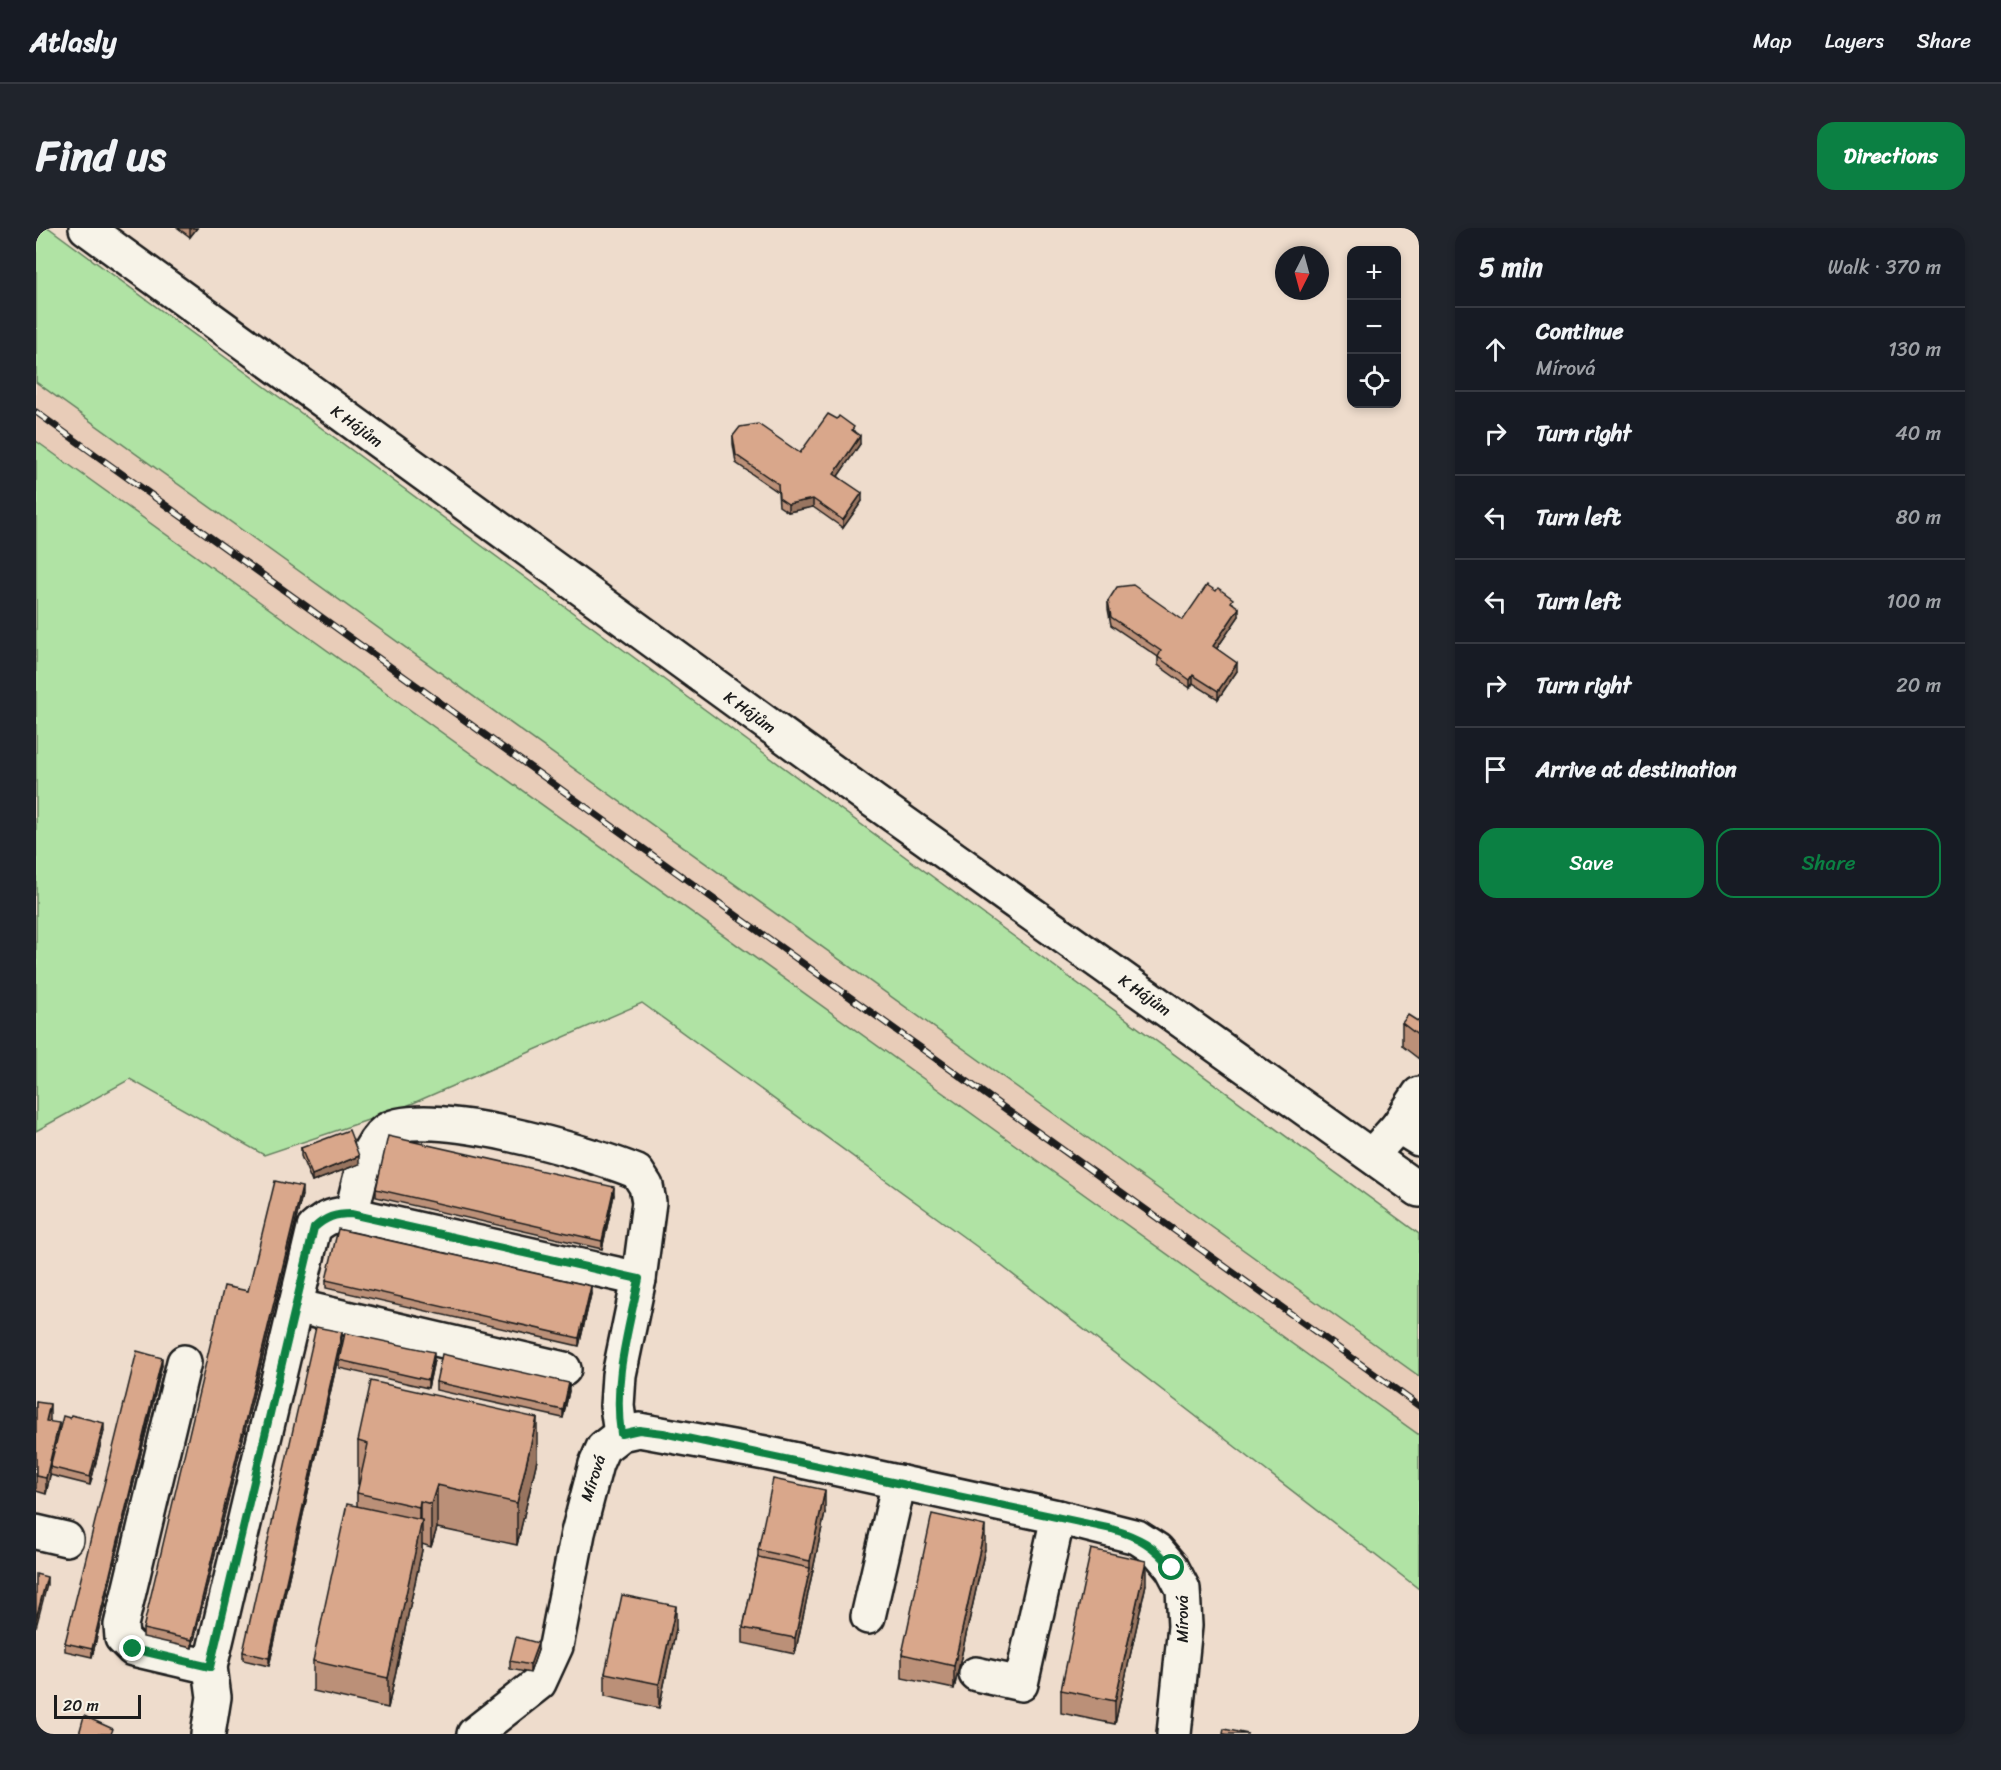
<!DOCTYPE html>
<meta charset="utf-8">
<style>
:root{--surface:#171b24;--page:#20242c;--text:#f1f3f6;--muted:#9ea1a6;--line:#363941;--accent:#0b8043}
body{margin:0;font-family:Sriracha,sans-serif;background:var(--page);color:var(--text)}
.controls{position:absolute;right:18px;top:18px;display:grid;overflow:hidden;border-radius:12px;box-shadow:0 3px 9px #0003}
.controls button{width:54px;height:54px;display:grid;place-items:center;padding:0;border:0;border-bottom:2px solid var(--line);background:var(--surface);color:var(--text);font:30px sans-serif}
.compass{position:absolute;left:1239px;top:18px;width:54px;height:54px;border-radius:50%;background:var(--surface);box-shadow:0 3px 9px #0003;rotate:186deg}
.scale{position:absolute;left:18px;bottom:15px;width:87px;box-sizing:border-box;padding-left:6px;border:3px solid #1c1c1c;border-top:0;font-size:16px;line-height:21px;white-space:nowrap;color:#1c1c1c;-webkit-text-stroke:4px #f7f3e8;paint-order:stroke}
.stop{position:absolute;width:18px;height:18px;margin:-14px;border:4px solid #0b8043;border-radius:50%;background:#fff}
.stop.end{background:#0b8043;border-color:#fff;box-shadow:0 2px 6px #0008}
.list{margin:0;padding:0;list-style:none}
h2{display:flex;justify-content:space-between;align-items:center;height:78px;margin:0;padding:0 24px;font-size:26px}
h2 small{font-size:20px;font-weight:400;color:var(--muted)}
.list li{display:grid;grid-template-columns:39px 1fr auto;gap:18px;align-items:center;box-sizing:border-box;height:84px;padding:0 24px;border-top:2px solid var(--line)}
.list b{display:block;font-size:22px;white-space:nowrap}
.list p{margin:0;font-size:20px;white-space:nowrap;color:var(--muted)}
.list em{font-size:20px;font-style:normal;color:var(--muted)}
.actions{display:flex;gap:12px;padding:18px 24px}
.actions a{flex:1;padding:14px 0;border:2px solid var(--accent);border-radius:18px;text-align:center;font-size:21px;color:var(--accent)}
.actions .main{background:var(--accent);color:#fff}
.icon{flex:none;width:33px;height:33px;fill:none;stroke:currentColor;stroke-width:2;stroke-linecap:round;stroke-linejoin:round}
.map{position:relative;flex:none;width:1383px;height:1506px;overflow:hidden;border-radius:18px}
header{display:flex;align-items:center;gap:36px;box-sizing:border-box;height:84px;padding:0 30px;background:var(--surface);border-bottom:2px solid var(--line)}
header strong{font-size:28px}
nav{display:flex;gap:33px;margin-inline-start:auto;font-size:21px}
.intro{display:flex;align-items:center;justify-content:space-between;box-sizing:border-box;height:144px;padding:0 36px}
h1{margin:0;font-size:42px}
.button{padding:15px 27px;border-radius:18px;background:var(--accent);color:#fff;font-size:21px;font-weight:700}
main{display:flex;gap:36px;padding:0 36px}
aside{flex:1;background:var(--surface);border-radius:18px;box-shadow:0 3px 9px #0003}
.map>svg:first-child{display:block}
</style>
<header>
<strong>Atlasly</strong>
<nav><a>Map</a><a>Layers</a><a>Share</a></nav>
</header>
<div class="intro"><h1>Find us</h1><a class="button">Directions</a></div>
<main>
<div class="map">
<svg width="1383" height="1506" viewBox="0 0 1383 1506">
<rect width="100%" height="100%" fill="#eedccc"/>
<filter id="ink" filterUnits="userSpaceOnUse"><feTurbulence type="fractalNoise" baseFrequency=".0167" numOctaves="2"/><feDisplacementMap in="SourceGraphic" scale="12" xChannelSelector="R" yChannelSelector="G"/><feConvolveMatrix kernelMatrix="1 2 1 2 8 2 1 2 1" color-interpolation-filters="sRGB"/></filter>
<g filter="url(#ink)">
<!-- built -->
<polygon fill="#e8ccb8" points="0,154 1383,1148 1383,1207 0,213"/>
<!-- green -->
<g fill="#b0e3a4" stroke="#668060" stroke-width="1.5">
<polygon points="0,0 13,0 1383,1006 1383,1148 0,154"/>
<polygon points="0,213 1383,1207 1383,1361 940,1018 606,775 359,883 228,927 94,851 0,903"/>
</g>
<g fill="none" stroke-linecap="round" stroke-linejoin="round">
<defs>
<g id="minor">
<polyline points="50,0 836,572 1383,962"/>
<polyline points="1362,898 1383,866"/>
<polyline points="1336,927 1362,898 1383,911"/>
<path d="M315 986C323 960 327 920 349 903 386 875 559 926 601 944L610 958 613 974 603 1051 583 1147 581 1178 585 1206"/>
<polyline points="259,1078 528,1141"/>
<polyline points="148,1134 85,1397 86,1410 97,1421 174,1439"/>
<polyline points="0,1304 30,1311"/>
<polyline points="832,1389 863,1254"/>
<polyline points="940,1446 985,1456 1022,1289"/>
<path d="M172 1506 178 1469 174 1439 278 1000C290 989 299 986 315 986L603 1051"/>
<polyline points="438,1506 503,1455 520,1418 542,1305 560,1236 567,1220 585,1206 603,1202 729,1225 1022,1289 1101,1309 1121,1322 1136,1340 1147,1361 1149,1398 1138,1506"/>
</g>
</defs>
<!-- minor casing -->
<use href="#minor" stroke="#1c1c1c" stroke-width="38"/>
<!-- minor -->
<use href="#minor" stroke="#f7f3e8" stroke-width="33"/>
<defs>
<polyline id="rail" points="0,184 1383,1178"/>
</defs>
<!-- rail casing -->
<use href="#rail" stroke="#1c1c1c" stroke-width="7"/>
<!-- rail -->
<use href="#rail" stroke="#f7f3e8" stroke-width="4.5" stroke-dasharray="14" stroke-linecap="butt"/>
</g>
<!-- wall -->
<g fill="#bb9078" stroke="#1c1c1c" stroke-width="1.5">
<polygon points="142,0 161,0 154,9"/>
<polygon points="818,203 824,216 802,248 826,273 807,300 777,279 752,284 743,278 742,264 700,235 697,216 697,208 764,225"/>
<polygon points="1072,373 1147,392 1197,375 1203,388 1181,420 1201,443 1182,471 1157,455 1154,460 1122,437 1122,429 1075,397 1072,381"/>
<polygon points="1383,794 1383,831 1366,818 1366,795"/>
<polygon points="265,920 323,936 276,954 265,928"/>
<polygon points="340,961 578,967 566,1021 340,969"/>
<polygon points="266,967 156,1420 107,1409 107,1401 212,1063"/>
<polygon points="290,1052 555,1066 543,1118 290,1060"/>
<polygon points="306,1112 233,1438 207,1432 207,1424"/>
<polygon points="303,1132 398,1132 392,1160 303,1140"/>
<polygon points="126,1137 56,1429 29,1423 29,1415"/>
<polygon points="400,1154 533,1163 527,1190 400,1162"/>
<polygon points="0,1174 14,1192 13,1194 23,1203 68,1203 54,1257 14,1247 10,1266 0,1263"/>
<polygon points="322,1213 501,1232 481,1317 401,1300 395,1319 386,1316 386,1322 352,1480 277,1463 277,1433 321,1278 321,1265 323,1256 322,1256"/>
<polygon points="789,1285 759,1426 707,1415 707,1400 722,1329 722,1322"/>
<polygon points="949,1321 918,1461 866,1450 866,1426"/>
<polygon points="1110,1356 1079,1496 1025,1485 1025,1462"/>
<polygon points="640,1401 623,1480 569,1468 569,1445"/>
<polygon points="502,1422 494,1445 474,1441 474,1433"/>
</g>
<!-- shaded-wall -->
<g fill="#987561" stroke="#1c1c1c" stroke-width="1.5">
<polygon points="154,0 161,0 154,9"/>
<polygon points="824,208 824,216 798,254 798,246"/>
<polygon points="826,265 826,273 807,300 807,292"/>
<polygon points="777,271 777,279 752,284 752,276"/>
<polygon points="1203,380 1203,388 1177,426 1177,418"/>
<polygon points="1201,435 1201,443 1182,471 1182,463"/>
<polygon points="1157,447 1157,455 1154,460 1154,452"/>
<polygon points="323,928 323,936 276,954 276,947"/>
<polygon points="266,959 266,967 156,1420 156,1412"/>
<polygon points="578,959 578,967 566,1021 566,1013"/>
<polygon points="555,1058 555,1066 543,1118 543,1110"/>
<polygon points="306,1104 306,1112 233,1438 233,1430"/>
<polygon points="398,1124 398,1132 392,1160 392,1152"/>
<polygon points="126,1130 126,1137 56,1429 56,1421"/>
<polygon points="533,1155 533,1163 527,1190 527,1182"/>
<polygon points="14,1176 14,1192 10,1209 10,1193"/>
<polygon points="501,1190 501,1232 481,1317 481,1275"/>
<polygon points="23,1195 23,1211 14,1239 14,1247 10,1266 10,1250"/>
<polygon points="68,1195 68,1203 54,1257 54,1249"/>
<polygon points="401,1257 401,1300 395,1319 395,1276"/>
<polygon points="789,1262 789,1285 759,1426 759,1410 774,1340 774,1333"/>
<polygon points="384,1273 384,1299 386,1292 386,1322 352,1480 352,1450 383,1304 383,1279"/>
<polygon points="949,1298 949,1321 918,1461 918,1438"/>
<polygon points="1110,1333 1110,1356 1079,1496 1079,1473"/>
<polygon points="11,1349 11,1357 0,1399 0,1391"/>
<polygon points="640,1378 640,1401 623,1480 623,1456"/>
<polygon points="502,1415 502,1422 494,1445 494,1437"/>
</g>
<!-- building -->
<g fill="#d9a78b" stroke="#1c1c1c" stroke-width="1.5">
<polygon points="792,186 801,191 803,188 818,199 816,202 824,208 798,246 826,265 807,292 777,271 752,276 743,270 742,256 700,227 697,208 704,199 722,196 764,225"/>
<polygon points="1097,357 1147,392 1171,357 1180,363 1182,360 1197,371 1195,374 1203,380 1177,418 1201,435 1182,463 1157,447 1154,452 1122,429 1125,423 1075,389 1072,373 1081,359"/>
<polygon points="1372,787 1383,794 1383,808 1366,795"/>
<polygon points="313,902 323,928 276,947 265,920"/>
<polygon points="352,908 578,959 566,1013 340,961"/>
<polygon points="239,953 266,959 156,1412 107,1401 188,1058 212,1063"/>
<polygon points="302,1001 555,1058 543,1110 290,1052"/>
<polygon points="280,1099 306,1104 233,1430 207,1424"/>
<polygon points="309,1105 398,1124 392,1152 303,1132"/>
<polygon points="101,1123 126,1130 56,1421 29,1415"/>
<polygon points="406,1126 533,1155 527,1182 400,1154"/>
<polygon points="335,1153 501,1190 481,1275 401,1257 395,1276 384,1273 383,1279 321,1265 332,1216 322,1213"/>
<polygon points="0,1174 14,1176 10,1193 23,1195 10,1250 0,1248"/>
<polygon points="35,1187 68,1195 54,1249 14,1239 27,1188 34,1190"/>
<polygon points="737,1251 789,1262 774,1333 722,1322"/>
<polygon points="311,1276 386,1292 352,1450 277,1433"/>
<polygon points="896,1286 949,1298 918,1438 866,1426"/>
<polygon points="1055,1321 1110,1333 1079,1473 1025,1462"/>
<polygon points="722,1329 774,1340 759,1410 707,1400"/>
<polygon points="0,1346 11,1349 0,1391"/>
<polygon points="586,1367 640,1378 623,1456 569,1445"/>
<polygon points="480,1409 502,1415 494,1437 474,1433"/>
<polygon points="48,1488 77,1501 75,1506 43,1506"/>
<polygon points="1188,1501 1212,1506 1187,1506"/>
</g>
</g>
<g fill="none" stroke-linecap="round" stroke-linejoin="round" filter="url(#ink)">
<!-- route -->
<path stroke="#0b8043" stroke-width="8" d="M97 1421 174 1439 278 1000C290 989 299 986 315 986L603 1051C592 1104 577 1153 585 1206L603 1202 627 1205 1076 1301C1103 1309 1119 1318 1136 1340"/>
</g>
<g text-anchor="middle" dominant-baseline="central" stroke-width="5" stroke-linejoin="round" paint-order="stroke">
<!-- street labels -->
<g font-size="16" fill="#1c1c1c" stroke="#f7f3e8">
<text transform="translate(321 198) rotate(36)">K Hájům</text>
<text transform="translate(714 484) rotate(36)">K Hájům</text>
<text transform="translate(1109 767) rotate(35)">K Hájům</text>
<text transform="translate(557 1250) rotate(-72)">Mírová</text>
<text transform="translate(1146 1391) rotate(-90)">Mírová</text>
</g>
</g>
</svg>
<div class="controls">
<button>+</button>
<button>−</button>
<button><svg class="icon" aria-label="locate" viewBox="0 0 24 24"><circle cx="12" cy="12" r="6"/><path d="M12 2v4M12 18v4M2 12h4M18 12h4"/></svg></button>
</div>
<svg class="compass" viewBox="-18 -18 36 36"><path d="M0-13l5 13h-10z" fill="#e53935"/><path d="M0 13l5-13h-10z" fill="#9ea1a6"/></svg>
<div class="scale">20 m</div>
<div class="stop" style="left:1136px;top:1340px"></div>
<div class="stop end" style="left:97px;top:1421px"></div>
</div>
<aside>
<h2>5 min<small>Walk · 370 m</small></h2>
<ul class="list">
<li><svg class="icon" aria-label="ahead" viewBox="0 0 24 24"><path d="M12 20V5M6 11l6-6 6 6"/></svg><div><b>Continue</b><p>Mírová</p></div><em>130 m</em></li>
<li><svg class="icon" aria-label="right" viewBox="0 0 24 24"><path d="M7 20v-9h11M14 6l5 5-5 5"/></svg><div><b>Turn right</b></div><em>40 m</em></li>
<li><svg class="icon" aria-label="left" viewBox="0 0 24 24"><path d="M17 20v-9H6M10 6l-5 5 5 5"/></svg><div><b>Turn left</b></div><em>80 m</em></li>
<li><svg class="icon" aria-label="left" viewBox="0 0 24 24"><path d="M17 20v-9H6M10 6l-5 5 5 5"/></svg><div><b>Turn left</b></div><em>100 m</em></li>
<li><svg class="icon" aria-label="right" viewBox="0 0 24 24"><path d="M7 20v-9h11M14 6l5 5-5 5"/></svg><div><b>Turn right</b></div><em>20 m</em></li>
<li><svg class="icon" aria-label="arrive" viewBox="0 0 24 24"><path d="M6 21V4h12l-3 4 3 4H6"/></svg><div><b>Arrive at destination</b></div></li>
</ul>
<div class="actions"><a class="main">Save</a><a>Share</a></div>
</aside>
</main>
